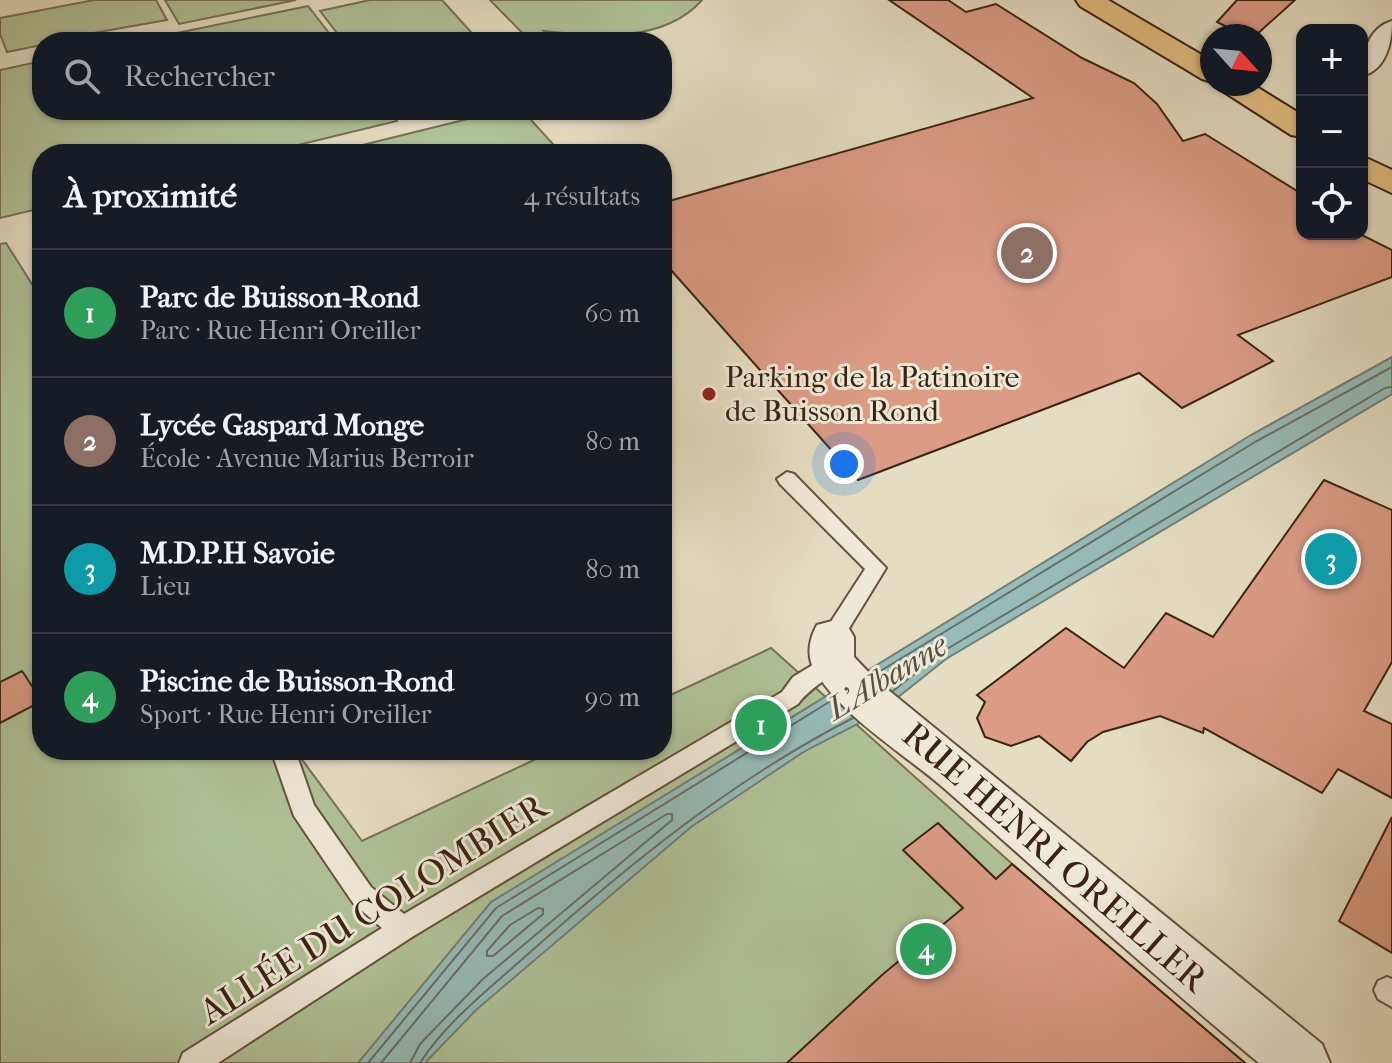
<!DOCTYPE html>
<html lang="fr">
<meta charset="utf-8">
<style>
:root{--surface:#171b24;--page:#242831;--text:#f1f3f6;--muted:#9ea1a6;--line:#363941;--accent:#b45309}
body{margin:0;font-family:"IM FELL French Canon",serif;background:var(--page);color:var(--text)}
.controls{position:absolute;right:24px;top:24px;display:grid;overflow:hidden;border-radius:16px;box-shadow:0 2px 6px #0004}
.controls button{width:72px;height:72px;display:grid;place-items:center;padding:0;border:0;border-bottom:2px solid var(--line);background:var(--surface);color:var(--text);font:40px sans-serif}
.compass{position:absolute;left:1200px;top:24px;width:72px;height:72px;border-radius:50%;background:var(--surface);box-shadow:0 2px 6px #0004;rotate:117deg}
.you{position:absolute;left:844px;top:464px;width:28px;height:28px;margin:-20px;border:6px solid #fff;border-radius:50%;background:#1a73e8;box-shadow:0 0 0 12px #1a73e833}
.badge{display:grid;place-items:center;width:52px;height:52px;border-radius:50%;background:var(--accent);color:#fff;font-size:26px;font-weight:700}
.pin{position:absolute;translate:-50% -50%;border:4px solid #fff;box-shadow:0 2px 8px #0006}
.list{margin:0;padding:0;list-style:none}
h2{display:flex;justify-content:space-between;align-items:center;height:104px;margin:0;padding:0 32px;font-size:34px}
h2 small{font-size:26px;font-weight:400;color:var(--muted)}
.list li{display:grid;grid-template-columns:52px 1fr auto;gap:24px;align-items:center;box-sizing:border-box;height:128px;padding:0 32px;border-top:2px solid var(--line)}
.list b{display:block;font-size:30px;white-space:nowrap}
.list p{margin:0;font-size:26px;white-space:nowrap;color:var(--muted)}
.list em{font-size:26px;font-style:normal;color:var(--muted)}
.icon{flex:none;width:44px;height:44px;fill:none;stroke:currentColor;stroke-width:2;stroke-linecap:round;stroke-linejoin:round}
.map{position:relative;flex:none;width:1392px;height:1063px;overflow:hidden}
.search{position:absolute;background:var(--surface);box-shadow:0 2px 6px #0004;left:32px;top:32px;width:640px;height:88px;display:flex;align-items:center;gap:20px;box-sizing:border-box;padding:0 28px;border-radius:32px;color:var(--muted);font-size:30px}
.panel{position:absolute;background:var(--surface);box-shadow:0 2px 6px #0004;left:32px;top:144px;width:640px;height:616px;border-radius:32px}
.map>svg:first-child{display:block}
</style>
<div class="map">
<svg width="1392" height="1063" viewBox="0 0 1392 1063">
<rect width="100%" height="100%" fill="#e5ddc2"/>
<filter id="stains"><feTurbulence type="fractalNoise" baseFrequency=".0025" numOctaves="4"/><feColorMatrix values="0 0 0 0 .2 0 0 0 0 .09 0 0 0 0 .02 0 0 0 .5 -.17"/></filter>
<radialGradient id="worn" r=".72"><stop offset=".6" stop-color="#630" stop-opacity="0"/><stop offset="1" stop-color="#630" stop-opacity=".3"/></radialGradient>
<!-- green -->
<g fill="#b0c297" stroke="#767254" stroke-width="2">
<polygon points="94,0 156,0 167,20 42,42 42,45 7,52 0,34 0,18"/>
<polygon points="165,0 296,0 179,24"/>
<polygon points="370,0 442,0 480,42 344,42 320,11"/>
<path d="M490 0H702C664 43 596 37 544 31L556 42H531Z"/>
<polygon points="308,6 336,42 133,42"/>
<polygon points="42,61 42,110 388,110 397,121 261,154 42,154 42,208 0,218 0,70"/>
<polygon points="504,110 522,110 562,154 326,154"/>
<polygon points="6,243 42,300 42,750 295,750 362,841 555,750 662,750 662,699 771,648 1020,871 1245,1063 0,1063 0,244"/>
</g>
<!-- water -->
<polygon fill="#96bbb8" stroke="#727e76" stroke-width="2" points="1392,357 1392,394 946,659 877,714 805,751 691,827 476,1010 425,1063 358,1063 491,902 1251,435"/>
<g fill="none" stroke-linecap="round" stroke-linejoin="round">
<!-- shore -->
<g stroke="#686f65" stroke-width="2">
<polyline points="874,675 1255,442 1392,367"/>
<polyline points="893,691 942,652 1385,388 1392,387"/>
<polygon points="538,908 543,909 543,914 493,956 487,956 487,951 510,925"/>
<polyline points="368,1063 496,908 834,699"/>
<polyline points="381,1063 502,916 667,814 672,814 672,820 483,979 420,1044 410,1063"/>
<path d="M420 1063C447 1021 490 988 527 955 628 865 732 780 853 718"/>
</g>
</g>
<!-- building -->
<g fill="#db9b85" stroke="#3b2312" stroke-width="2">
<polygon points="889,0 948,0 966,12 996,4 1082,58 1134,83 1157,104 1183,141 1205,134 1302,194 1302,234 1360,234 1392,250 1392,277 1238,335 1273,361 1182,408 1139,373 858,480 662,260 662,203 1033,98"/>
<polygon points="1237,0 1295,0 1255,36 1244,36 1217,22"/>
<polygon points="1324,480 1392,510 1392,662 1364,711 1392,724 1392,798 1338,769 1322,793 1204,728 1203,733 1160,716 1103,732 1087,742 1071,761 1039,736 1011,746 985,737 977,718 985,702 977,695 1066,628 1124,668 1166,613 1213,637"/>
<polygon points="22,671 42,701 0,723 0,682"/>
<polygon points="1392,817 1392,953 1339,921"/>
<polygon points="938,823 996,879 1012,864 1245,1063 787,1063 882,975 963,908 903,850"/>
</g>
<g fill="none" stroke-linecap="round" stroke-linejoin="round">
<defs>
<g id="service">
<polygon points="787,472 794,474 886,568 840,643 832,645 824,643 821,637 865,569 780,484 777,479"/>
<path d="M832 653 840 656 843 662C835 676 811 686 798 704L412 937 218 1063H179L183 1053 382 928 353 903 294 816 271 750H295L314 805 371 887 404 914 782 692 793 677Z"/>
<polygon points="1387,977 1392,979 1392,1007 1378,999 1374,990 1378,981"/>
</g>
<g id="minor">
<path d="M1392 21C1392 43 1386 70 1362 76 1362 54 1368 28 1392 21Z"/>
<path d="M832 621 847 625 854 637V657L876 680 1322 1044 1330 1063H1259C1152 975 1050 881 946 790 905 754 843 718 815 671 806 657 809 639 817 625Z"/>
</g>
<g id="primary">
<polygon points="1076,0 1108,0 1212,61 1212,82 1202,79 1080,6"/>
<polygon points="1216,84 1252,84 1302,115 1302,137 1291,135 1221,90"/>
<polygon points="1362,156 1392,170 1392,193 1362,179"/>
</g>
</defs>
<!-- service casing -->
<use href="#service" stroke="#66523e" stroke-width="4"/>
<!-- minor casing -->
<use href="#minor" stroke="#66523e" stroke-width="4"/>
<!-- primary casing -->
<use href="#primary" stroke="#3b2312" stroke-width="4"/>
<!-- service -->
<use href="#service" fill="#eee9d7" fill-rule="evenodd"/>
<!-- minor -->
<use href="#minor" fill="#eee9d7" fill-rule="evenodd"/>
<!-- primary -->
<use href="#primary" fill="#e2be81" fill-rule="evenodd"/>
</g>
<!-- markers -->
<circle fill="#8f2418" stroke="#eee9d7" stroke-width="3" cx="709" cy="394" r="8"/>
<g text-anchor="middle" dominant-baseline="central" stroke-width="6" stroke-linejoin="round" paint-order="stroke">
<!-- poi labels -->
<g font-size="30" fill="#3b2312" stroke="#eee9d7" text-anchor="start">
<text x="725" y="377">Parking de la Patinoire<tspan x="725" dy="34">de Buisson Rond</tspan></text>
</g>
<!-- water labels -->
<g font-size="32" font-style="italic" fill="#565144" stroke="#eee9d7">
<text transform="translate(887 677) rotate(-31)">L'Albanne</text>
</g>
<!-- near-street labels -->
<g font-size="36" fill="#3b2312" stroke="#eee9d7">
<text transform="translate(1055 857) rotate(41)">RUE HENRI OREILLER</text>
<text transform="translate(373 909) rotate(-32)">ALLÉE DU COLOMBIER</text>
</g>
</g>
<rect width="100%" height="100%" filter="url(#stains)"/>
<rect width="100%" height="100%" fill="url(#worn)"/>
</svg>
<div class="controls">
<button>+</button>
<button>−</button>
<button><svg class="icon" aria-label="locate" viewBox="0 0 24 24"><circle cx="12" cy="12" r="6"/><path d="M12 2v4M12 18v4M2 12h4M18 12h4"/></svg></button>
</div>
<svg class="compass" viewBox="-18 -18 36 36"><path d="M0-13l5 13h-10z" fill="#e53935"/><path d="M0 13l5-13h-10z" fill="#9ea1a6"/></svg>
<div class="you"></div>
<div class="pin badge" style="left:761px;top:725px;background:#2e9e5b">1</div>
<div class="pin badge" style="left:1027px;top:253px;background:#8d6e63">2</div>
<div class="pin badge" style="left:1331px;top:559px;background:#0f9aa8">3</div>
<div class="pin badge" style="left:926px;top:949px;background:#2e9e5b">4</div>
<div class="search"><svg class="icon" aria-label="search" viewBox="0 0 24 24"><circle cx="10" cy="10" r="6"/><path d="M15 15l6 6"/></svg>Rechercher</div>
<section class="panel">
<h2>À proximité<small>4 résultats</small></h2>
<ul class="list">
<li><span class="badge" style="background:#2e9e5b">1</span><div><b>Parc de Buisson-Rond</b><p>Parc · Rue Henri Oreiller</p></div><em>60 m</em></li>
<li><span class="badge" style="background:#8d6e63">2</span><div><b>Lycée Gaspard Monge</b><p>École · Avenue Marius Berroir</p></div><em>80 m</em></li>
<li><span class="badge" style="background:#0f9aa8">3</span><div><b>M.D.P.H Savoie</b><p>Lieu</p></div><em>80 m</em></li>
<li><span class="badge" style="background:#2e9e5b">4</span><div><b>Piscine de Buisson-Rond</b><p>Sport · Rue Henri Oreiller</p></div><em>90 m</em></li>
</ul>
</section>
</div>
